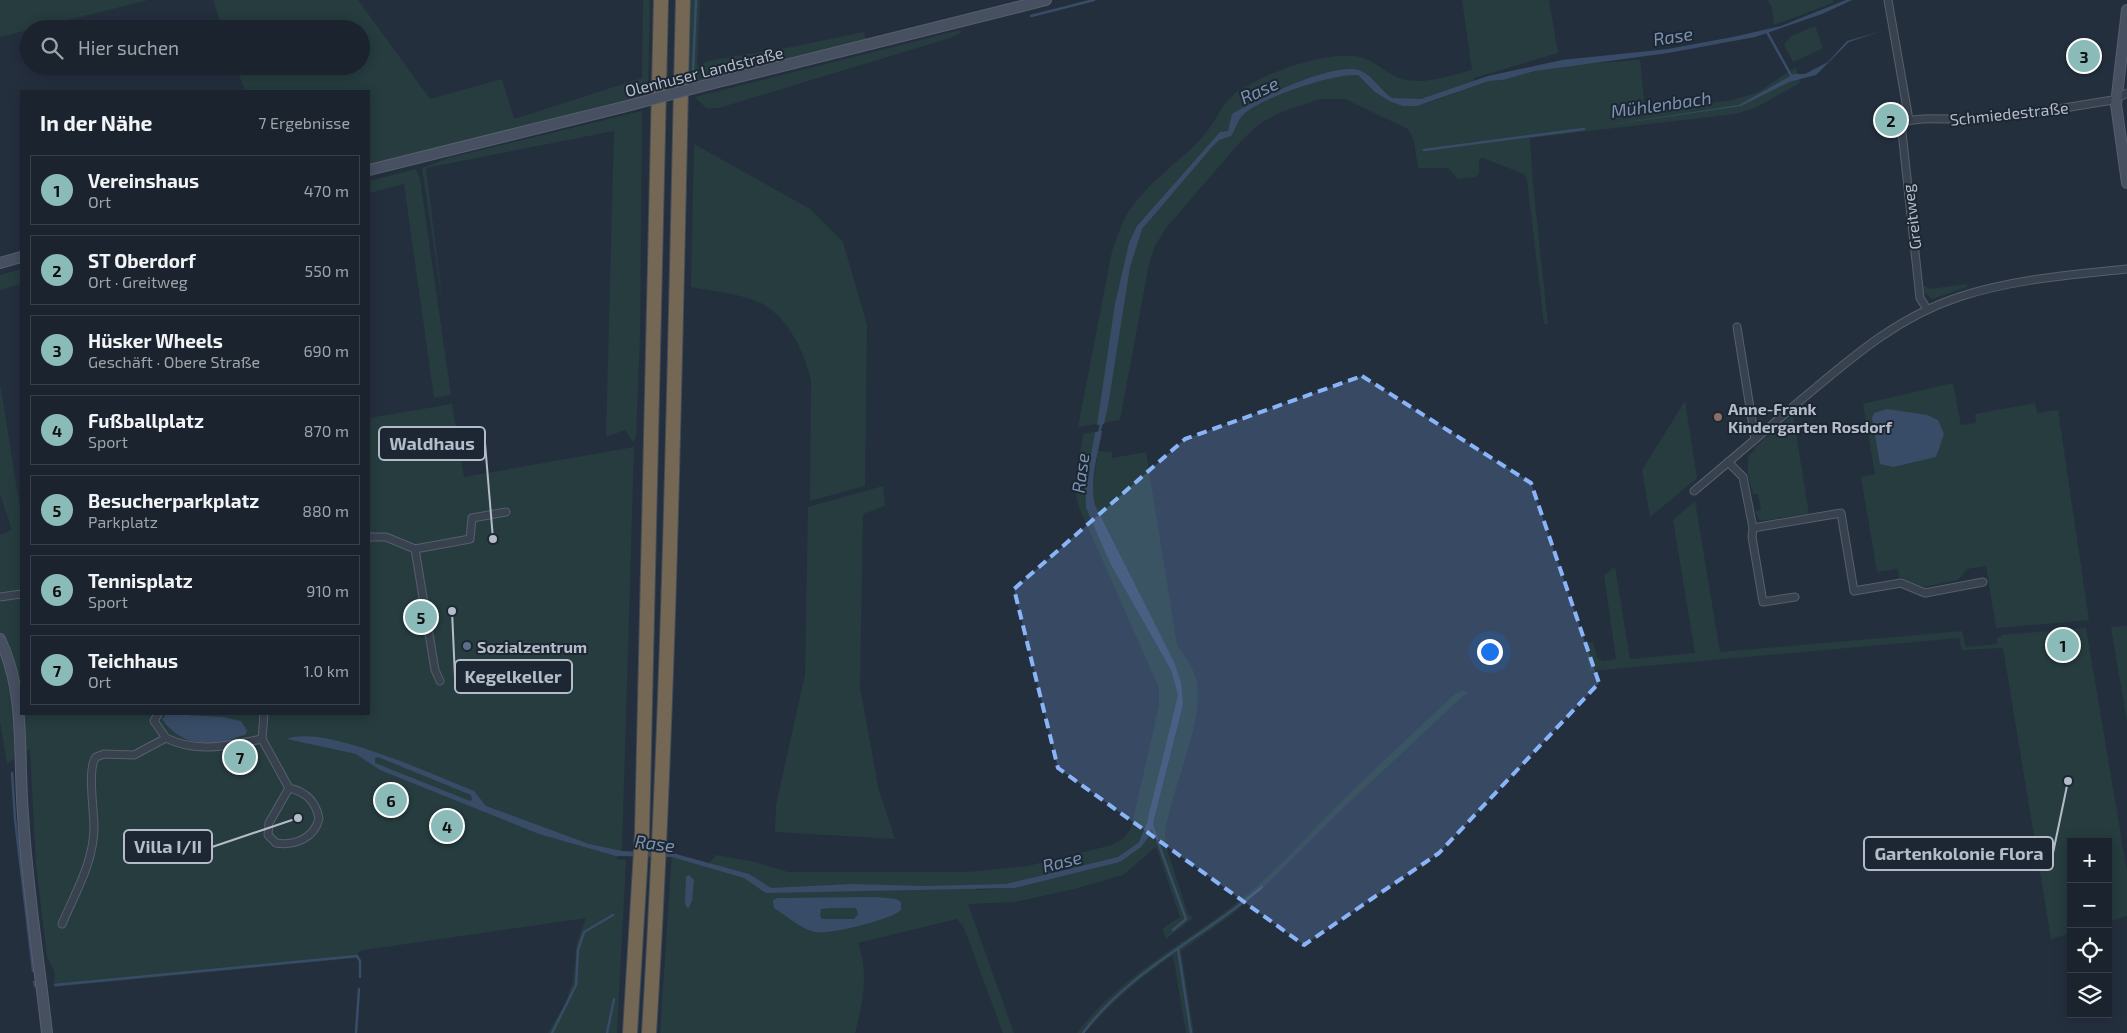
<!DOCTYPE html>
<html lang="de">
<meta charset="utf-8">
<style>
:root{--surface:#1b232e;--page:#282f3a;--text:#f1f3f6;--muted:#a0a4aa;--line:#39404a;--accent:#8bbbb9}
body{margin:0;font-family:"Exo 2",sans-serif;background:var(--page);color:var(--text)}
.controls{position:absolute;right:15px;bottom:15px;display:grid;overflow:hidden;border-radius:0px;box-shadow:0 2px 12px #0003}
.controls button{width:45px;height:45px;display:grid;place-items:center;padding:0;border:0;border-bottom:1px solid var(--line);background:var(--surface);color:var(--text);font:25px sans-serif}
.you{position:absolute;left:1489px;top:651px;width:18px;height:18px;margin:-12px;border:4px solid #fff;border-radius:50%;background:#1a73e8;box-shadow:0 0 0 8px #1a73e833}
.badge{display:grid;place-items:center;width:32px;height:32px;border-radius:50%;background:var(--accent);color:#111;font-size:16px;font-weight:700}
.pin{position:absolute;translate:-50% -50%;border:2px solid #fff;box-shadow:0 1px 5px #0006}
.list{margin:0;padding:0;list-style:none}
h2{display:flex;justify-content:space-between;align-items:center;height:65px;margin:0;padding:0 20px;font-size:21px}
h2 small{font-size:16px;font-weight:400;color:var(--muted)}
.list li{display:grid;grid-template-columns:32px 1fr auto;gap:15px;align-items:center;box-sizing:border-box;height:70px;margin:0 10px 10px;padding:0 10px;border:1px solid var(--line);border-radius:0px}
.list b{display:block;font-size:19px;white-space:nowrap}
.list p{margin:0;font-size:16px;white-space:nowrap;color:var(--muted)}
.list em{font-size:16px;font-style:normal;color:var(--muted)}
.icon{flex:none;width:28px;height:28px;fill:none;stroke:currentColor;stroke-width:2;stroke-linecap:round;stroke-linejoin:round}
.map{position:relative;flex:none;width:2127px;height:1033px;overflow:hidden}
.search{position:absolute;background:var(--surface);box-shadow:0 2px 12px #0003;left:20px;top:20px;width:350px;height:55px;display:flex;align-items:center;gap:12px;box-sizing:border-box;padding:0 18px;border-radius:28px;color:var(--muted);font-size:19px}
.panel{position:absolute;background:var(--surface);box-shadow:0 2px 12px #0003;left:20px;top:90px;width:350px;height:625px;border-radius:0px}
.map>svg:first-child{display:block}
</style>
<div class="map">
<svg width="2127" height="1033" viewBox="0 0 2127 1033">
<rect width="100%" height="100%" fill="#242f3e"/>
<!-- green -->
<g fill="#263c3f">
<polygon points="0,0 148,0 0,37"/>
<polygon points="213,0 358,0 430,99 502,79 514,119 642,78 643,0 650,0 648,94 369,166 369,91 245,91 236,66 361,66 361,29 223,29"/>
<polygon points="691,0 700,0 697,66 712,60 792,47 864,32 866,40 689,84"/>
<path d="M1462 0H1549L1558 53 1474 78V81C1451 90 1418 108 1392 98 1377 92 1378 80 1358 75L1391 102 1403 106 1428 103 1489 81 1503 80 1535 71 1565 65 1640 60 1645 111 1733 100 1756 93 1796 67 1800 83 1755 108 1735 114 1530 138 1533 185 1548 324H1544L1527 180 1524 174 1483 158 1479 159V173L1476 177 1458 179 1448 168H1418L1414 141 1408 129 1345 99H1320L1281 112 1259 124 1241 141 1166 228 1155 246 1149 264 1120 420 1078 427 1112 251C1117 239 1120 227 1126 216 1145 183 1181 162 1205 134 1218 119 1221 102 1240 90 1268 72 1320 53 1354 56 1368 57 1379 67 1391 74 1415 89 1447 76 1472 70Z"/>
<polygon points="1768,0 1833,0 1833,3 1774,25 1772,9"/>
<polygon points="1815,26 1823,48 1793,62 1784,45 1791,36"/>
<polygon points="960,30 961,33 950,38 719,108 706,108 695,97"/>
<polygon points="642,111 640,335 636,437 633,442 625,430 606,437 614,131 426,168 444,313 422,168 448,158"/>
<path d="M694 144 810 209 843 242 867 325 865 486 810 501 811 381C805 352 786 312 756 301 735 293 712 291 691 287Z"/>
<polygon points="416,169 420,179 451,395 434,398 404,184 369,193 369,181"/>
<polygon points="21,269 21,284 0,290 0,275"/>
<polygon points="1967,284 1967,287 1932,299 1923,291 1922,285 1930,289"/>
<polygon points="0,383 21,513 21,714 369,714 369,418 452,404 464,477 634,447 622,851 616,859 626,860 617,1033 548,1033 565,1004 573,981 577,942 586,918 364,950 358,952 357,958 54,987 55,972 47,957 36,865 30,749 7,764 0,722 0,535 12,530 0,494"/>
<polygon points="1953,383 1961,425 1976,423 1975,414 2035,403 2037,413 2058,410 2089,620 1996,628 1986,566 1967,569 1958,580 1924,587 1899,577 1898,569 1877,572 1861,477 1875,474 1863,404"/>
<polygon points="1685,401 1697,478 1650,517 1642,470"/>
<polygon points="1793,415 1809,514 1760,521 1755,511 1761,510 1758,494 1753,494 1748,476 1748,456 1755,450 1754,448"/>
<path d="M1095 432 1085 487 1086 508 1110 563 1171 670 1178 695 1151 810 1139 842 1118 857 1006 884 978 885 977 890 1015 888 1120 862 1150 835 1183 705 1174 663 1095 505 1092 492 1098 451 1112 452V458L1146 452 1177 645C1186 657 1194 668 1197 683 1204 724 1171 789 1165 833L1166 846 1188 914 1193 918 1166 939 1162 929 1180 917 1156 847 1123 875 1074 889 1015 902 968 904 1014 1033H1003L964 928 957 919 858 943C869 974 863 1002 855 1033H660L672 853 709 863 716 855 751 861 788 872H967L1028 866 1112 845 1124 838 1131 828 1159 706V688L1078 505 1075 488 1083 434Z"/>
<polygon points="883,486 885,506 863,514 860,687 879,791 895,839 775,832 776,805 805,675 808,507"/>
<polygon points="1695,501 1720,652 1962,631 1966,647 1997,644 1997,638 2001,637 2001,635 2086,628 2127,871 2127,916 2108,922 2108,842 2071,842 2071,933 2051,939 2003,648 1962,650 1959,638 1590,671 1585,643 1593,642 1597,658 1603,661 1616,659 1604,575 1615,567 1630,659 1695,653 1673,520"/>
<polygon points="2127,626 2127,722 2111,627"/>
<path d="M1463 690 1468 693 1464 695 1338 813 1267 884 1230 916 1181 951 1194 1033H1186L1173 955C1140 978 1112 1002 1085 1033H1077C1123 972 1193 940 1250 892 1281 866 1308 835 1337 806 1375 768 1415 731 1455 694Z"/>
</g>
<!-- water -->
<g fill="#394c67" fill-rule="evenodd">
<path d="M1846 0H1852L1822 14 1755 37 1668 53 1535 71 1503 80 1489 81 1417 106H1403L1391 102 1375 92 1358 75C1331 74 1266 96 1245 113 1238 118 1236 129 1231 136L1219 140 1212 147 1142 229 1130 267 1108 406 1104 424 1097 425 1115 304 1129 243 1137 226 1220 132 1228 131 1232 114C1255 100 1336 60 1361 71 1373 76 1381 91 1392 98L1421 99 1488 76 1562 60 1668 49 1733 37 1781 26Z"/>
<polygon points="1882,31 1849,42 1816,75 1789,82 1741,106 1582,129 1739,105 1794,74 1805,74 1828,62 1847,41"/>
<polygon points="1887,409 1927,415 1938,420 1944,434 1936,457 1893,467 1880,464 1872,418 1874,413"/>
<path d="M1102 431C1098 455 1089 481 1095 505L1174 662 1181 682 1183 705 1150 835 1141 847 1120 862 1015 888 766 893 744 878 672 857 616 856 539 834 380 770 356 754 287 739C324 724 436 776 474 791L486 806 589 844 622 851 672 853 749 874 771 888 852 884 925 886 1006 884 1118 857 1139 842 1147 822 1178 695 1171 670 1110 563 1086 508 1085 487 1095 432ZM378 757 471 795 472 800 470 801 375 763V758Z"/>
<path d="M167 714 223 717 241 721 247 731 245 735C238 736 234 740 227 741 201 747 178 742 162 719Z"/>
<polygon points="689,875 694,880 692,901 688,909 685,904 686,877"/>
<path d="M876 897 896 899 901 902V910C891 920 828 935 815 932 799 928 787 916 774 908L773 900 778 898ZM834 908H856L858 914 854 919H822L820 916 821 909Z"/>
</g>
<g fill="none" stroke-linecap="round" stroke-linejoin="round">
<!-- stream -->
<g stroke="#394c67" stroke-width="2.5">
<polyline points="1031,16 1094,0"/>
<polyline points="1767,32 1792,77"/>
<polyline points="693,72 696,0"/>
<polyline points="1424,150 1584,129"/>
<polyline points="1099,433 1102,421"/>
<polyline points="12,773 15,819 33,971"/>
<polyline points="1151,823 1186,919 1173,930"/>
<polyline points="1178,949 1191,1033"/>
<polyline points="34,982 35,986"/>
<polyline points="55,985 357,956 360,961 360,977"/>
<polyline points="356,1033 359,989"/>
<polyline points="552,1033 576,985 578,950 584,932 613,915"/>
<polyline points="607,1033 614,999"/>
<path d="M1083 1033C1130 970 1204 937 1262 887"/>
</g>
<defs>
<g id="street">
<polyline points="1888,0 1909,120"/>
<path d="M1927 309 1920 298 1901 123C1921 115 1956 121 1978 119 2023 116 2068 107 2113 100L2127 93"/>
<polyline points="1737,327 1755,439"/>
<polyline points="1728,462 1743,477 1753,528 1841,513 1854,591 1901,583 1925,593 1983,582"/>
<path d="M1694 491C1730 461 1766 430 1801 400 1850 359 1897 317 1959 297 2013 279 2071 275 2127 269"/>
<polyline points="1753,528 1752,537 1763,602 1795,597"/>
<polyline points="369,537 386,537 415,549 470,539 472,518 506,512"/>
<polyline points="415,549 435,670 440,681"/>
<polyline points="0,597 21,594"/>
<polyline points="158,714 154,721 166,738"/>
<path d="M264 714 262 739 289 788 269 823 268 835 276 843C295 846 314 838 319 819 316 801 306 792 289 788"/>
<path d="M62 924C76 891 94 862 94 826 94 810 87 768 96 757L104 754 134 755 166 738C198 754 230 745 262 739"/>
</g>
<g id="secondary">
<polyline points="2127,10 2116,104 2127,183"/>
<polyline points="710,84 1046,0"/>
<polyline points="369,170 623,107"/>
<polyline points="0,263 21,257"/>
<path d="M0 639C26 694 18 754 23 814 27 887 39 960 47 1033"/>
</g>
<g id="highway">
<polyline points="630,1033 642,834 661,0"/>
<path d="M649 1033C670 689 675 344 683 0"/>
</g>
</defs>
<!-- street casing -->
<use href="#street" stroke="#565f6c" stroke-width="9"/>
<!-- secondary casing -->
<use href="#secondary" stroke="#565f6c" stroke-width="12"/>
<!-- highway casing -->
<use href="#highway" stroke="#434c59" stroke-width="16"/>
<!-- street -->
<use href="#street" stroke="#38414e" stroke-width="7"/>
<!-- secondary -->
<use href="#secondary" stroke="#465061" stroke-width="10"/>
<!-- highway -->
<use href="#highway" stroke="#746855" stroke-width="14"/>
<defs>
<polyline id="secondary-bridge" points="623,107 710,84"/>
</defs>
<!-- secondary-bridge casing -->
<use href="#secondary-bridge" stroke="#565f6c" stroke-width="12" stroke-linecap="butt"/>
<!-- secondary-bridge -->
<use href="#secondary-bridge" stroke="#465061" stroke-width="10"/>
</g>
<!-- marked area -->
<path fill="#8ab4f8" fill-opacity="0.2" stroke="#8ab4f8" stroke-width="4" stroke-dasharray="10 6" stroke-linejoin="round" d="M1362 376 1531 483 1599 683 1439 853 1304 945 1058 768 1014 589 1185 439Z"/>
<!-- markers -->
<circle fill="#8d6e63" stroke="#1d2633" stroke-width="2" cx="1718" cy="417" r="5"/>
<circle fill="#5c6f8a" stroke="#1d2633" stroke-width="2" cx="467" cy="646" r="5"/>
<g text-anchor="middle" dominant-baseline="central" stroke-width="4" stroke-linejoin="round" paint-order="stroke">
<!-- street labels -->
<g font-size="16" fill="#b4bcc9" stroke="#1d2633">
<text transform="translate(704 71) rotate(-14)">Olenhuser Landstraße</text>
<text transform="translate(2009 113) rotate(-6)">Schmiedestraße</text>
<text transform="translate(1911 217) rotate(-97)">Greitweg</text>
</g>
<!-- poi labels -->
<g font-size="16" font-weight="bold" fill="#b4bcc9" stroke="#1d2633" text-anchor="start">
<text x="1728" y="408">Anne-Frank<tspan x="1728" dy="18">Kindergarten Rosdorf</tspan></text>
<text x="477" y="646">Sozialzentrum</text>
</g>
<!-- water labels -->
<g font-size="18" font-style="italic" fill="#7c92b1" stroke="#1d2633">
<text transform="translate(1673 36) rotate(-9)">Rase</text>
<text transform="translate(1259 90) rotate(-25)">Rase</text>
<text transform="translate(1661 104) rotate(-8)">Mühlenbach</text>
<text transform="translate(1080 473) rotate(-83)">Rase</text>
<text transform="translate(655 843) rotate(7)">Rase</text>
<text transform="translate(1062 861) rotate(-14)">Rase</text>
</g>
</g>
<!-- callouts -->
<path fill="none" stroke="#b4bcc9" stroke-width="2" d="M493 539L485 443M452 611L455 677M298 818L212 847M2068 781L2053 853"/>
<g fill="#b4bcc9" stroke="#1d2633" stroke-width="2">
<circle cx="493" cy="539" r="5"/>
<circle cx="452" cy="611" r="5"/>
<circle cx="298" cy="818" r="5"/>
<circle cx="2068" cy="781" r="5"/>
</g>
<g fill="#1d2633" stroke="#b4bcc9" stroke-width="2">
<rect x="379" y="427" width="106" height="33" rx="5"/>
<rect x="455" y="660" width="117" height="33" rx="5"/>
<rect x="124" y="830" width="88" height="33" rx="5"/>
<rect x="1864" y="837" width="189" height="33" rx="5"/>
</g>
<g font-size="18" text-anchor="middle" font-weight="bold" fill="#b4bcc9">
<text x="432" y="450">Waldhaus</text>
<text x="513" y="683">Kegelkeller</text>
<text x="168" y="853">Villa I/II</text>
<text x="1959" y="860">Gartenkolonie Flora</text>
</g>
</svg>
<div class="controls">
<button>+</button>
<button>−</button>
<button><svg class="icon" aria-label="locate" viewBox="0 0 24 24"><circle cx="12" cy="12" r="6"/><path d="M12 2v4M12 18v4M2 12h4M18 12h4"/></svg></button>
<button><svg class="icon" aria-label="layers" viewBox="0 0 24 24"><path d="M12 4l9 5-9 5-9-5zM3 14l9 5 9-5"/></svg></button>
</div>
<div class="you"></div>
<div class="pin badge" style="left:2063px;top:645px">1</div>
<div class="pin badge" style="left:1891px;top:120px">2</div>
<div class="pin badge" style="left:2084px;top:56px">3</div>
<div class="pin badge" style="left:447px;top:826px">4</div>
<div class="pin badge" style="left:421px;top:617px">5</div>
<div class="pin badge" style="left:391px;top:800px">6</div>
<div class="pin badge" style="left:240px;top:757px">7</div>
<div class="search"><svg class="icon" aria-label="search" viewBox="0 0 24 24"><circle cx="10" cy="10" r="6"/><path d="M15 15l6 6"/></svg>Hier suchen</div>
<section class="panel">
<h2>In der Nähe<small>7 Ergebnisse</small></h2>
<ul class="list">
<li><span class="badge">1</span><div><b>Vereinshaus</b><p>Ort</p></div><em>470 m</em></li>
<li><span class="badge">2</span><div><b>ST Oberdorf</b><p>Ort · Greitweg</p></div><em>550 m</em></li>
<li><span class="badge">3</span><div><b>Hüsker Wheels</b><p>Geschäft · Obere Straße</p></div><em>690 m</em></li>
<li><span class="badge">4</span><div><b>Fußballplatz</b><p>Sport</p></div><em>870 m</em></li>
<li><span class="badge">5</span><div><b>Besucherparkplatz</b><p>Parkplatz</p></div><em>880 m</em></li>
<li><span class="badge">6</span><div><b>Tennisplatz</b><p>Sport</p></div><em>910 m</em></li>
<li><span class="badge">7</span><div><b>Teichhaus</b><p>Ort</p></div><em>1.0 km</em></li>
</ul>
</section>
</div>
